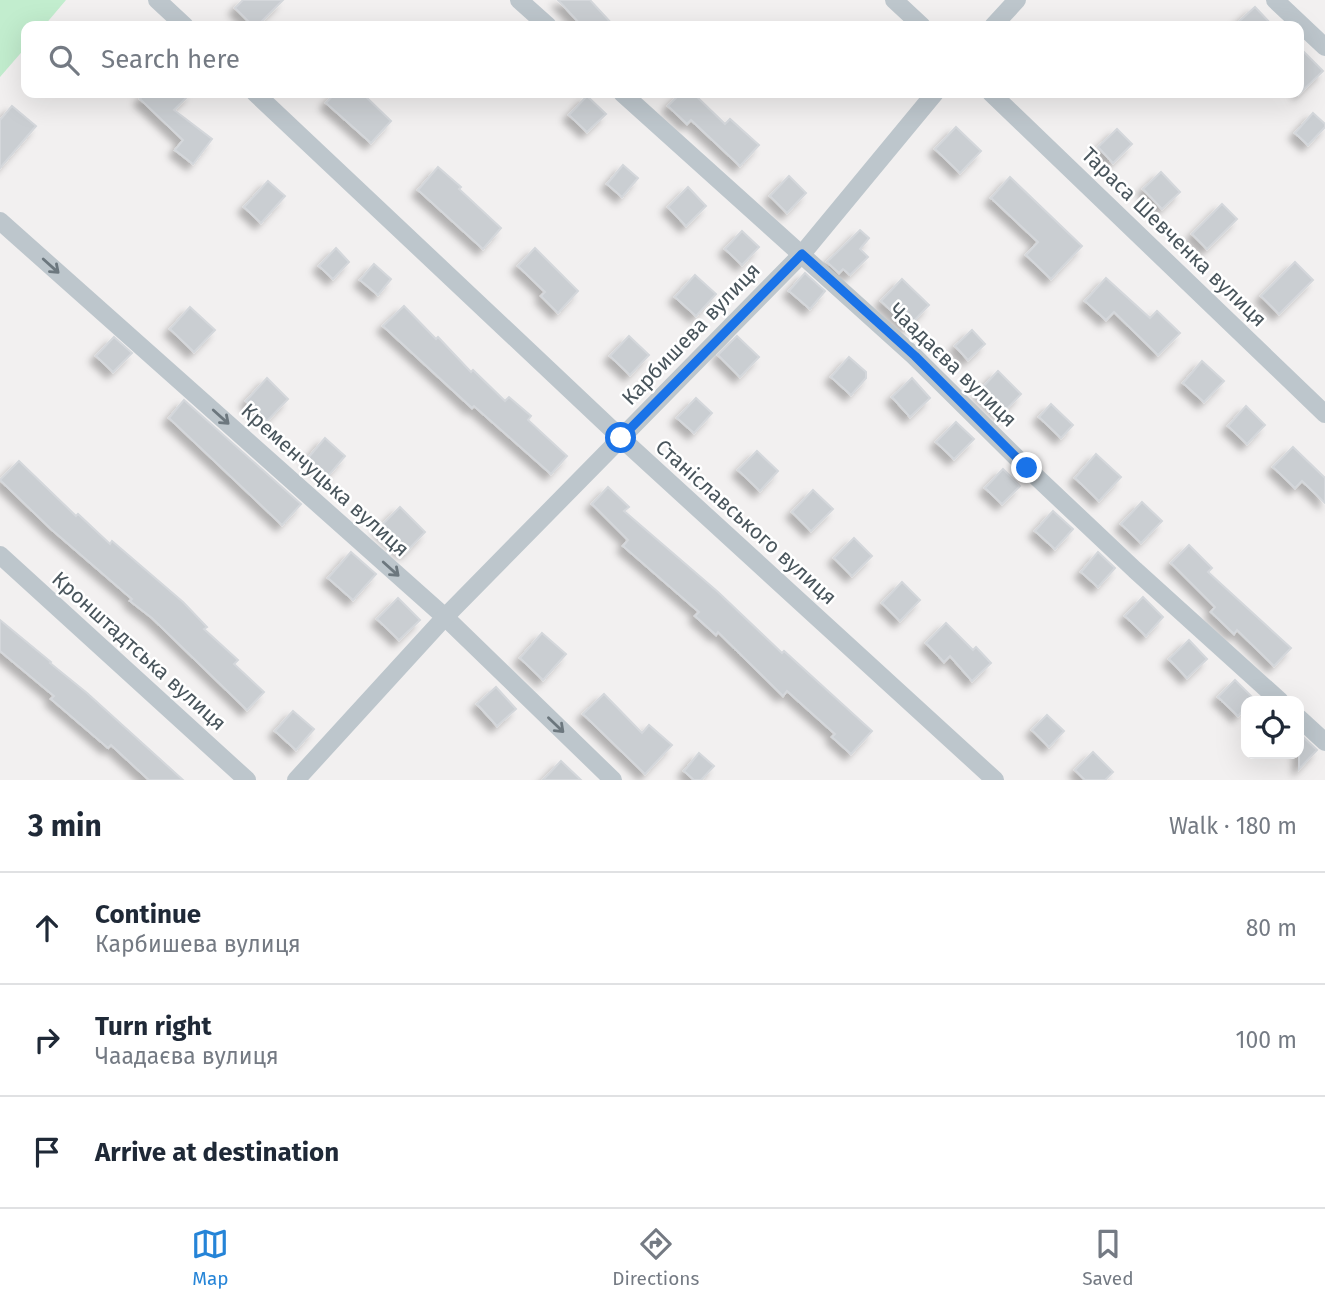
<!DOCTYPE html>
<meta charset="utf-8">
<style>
:root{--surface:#fff;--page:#f6f6f7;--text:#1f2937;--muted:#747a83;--line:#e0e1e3;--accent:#2584d7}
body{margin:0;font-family:"Fira Sans",sans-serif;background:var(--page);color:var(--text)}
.controls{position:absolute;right:21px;bottom:21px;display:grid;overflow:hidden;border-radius:14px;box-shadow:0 7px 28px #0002}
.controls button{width:63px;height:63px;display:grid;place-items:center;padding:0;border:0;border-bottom:2px solid var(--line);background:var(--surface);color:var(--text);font:35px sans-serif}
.stop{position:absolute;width:21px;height:21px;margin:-16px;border:5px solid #1a73e8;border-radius:50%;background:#fff}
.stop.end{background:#1a73e8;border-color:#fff;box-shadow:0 2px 7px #0008}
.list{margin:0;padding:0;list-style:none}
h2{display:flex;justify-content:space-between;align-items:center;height:91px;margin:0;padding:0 28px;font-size:30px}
h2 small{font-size:23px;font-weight:400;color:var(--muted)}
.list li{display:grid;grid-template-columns:46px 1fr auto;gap:21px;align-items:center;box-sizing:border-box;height:112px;padding:0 28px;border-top:2px solid var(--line)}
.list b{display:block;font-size:26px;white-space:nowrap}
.list p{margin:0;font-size:23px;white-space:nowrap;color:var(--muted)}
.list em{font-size:23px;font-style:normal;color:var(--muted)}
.icon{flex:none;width:38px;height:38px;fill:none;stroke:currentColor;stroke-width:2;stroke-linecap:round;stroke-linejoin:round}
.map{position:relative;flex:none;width:1325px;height:780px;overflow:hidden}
.search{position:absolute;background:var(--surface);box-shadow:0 7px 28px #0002;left:21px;right:21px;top:21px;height:77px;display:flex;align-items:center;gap:18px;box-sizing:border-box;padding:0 24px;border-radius:14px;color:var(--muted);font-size:26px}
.sheet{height:427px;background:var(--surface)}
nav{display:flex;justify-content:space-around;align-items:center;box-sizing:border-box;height:98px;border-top:2px solid var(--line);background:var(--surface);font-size:19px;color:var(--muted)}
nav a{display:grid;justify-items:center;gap:4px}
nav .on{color:var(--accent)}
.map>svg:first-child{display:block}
</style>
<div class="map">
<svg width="1325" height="780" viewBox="0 0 1325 780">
<defs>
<filter id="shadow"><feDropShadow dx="-6" dy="6" stdDeviation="3.5" flood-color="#0004"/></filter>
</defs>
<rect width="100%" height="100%" fill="#f2f0f0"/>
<!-- green -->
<polygon fill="#c2edce" points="0,0 66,0 44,26 26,26 26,47 0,77"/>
<!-- building -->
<g fill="#caced2" stroke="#d4d7db" stroke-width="2" filter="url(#shadow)">
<polygon points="243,0 283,0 257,26 253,26 235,8"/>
<polygon points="558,0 590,0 614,26 582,26"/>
<polygon points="1255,7 1273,26 1234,26"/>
<polygon points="1299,47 1323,71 1299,94"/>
<polygon points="145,93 191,93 174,110 212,139 193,164 175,150 183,140 140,99"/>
<polygon points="335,93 362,93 391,121 371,143 326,103"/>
<polygon points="681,93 693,93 725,124 730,119 759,145 740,166 691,120 687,124 668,106"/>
<polygon points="587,96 606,114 587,132 569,115"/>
<polygon points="12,106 36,126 0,168 0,120"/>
<polygon points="1313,113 1325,124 1325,127 1308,145 1295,133"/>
<polygon points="956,127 981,151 960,173 935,149"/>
<polygon points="1117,129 1132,144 1113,163 1098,147"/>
<polygon points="623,165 638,178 622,197 607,184"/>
<polygon points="438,167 461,187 459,189 501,228 483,249 418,190"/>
<polygon points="1161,172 1180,192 1162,209 1143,189"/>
<polygon points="789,176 806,193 787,213 770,196"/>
<polygon points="1010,177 1082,246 1051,279 1026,255 1038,242 991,198"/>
<polygon points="268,181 285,196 261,223 244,207"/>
<polygon points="688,187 706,206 686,226 668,207"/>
<polygon points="1222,204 1237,219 1207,249 1192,234"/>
<polygon points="860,230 869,238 860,249 868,257 850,275 843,269 839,273 827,262"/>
<polygon points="742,231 759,247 742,265 725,249"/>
<polygon points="336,248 349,262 333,279 319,266"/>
<polygon points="535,248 578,291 558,313 541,296 545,292 518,266"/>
<polygon points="1295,262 1313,280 1279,314 1261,296"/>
<polygon points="374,264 391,279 378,295 360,280"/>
<polygon points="805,273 825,291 810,309 789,291"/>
<polygon points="695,275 716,294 696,316 675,297"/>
<polygon points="1106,278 1150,318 1157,311 1180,333 1158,355 1114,312 1106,320 1085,301"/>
<polygon points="902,279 929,305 908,327 881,301"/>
<polygon points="404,306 436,339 438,337 471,372 473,370 505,401 509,397 531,416 528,420 567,456 551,474 474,406 472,408 383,326"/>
<polygon points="190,307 215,330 194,352 170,329"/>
<polygon points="972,330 985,344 968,360 955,346"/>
<polygon points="629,336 649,355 630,375 610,356"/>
<polygon points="737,336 759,357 740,377 718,355"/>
<polygon points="114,337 132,353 113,372 96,356"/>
<polygon points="849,357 866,372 866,378 851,395 831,377"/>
<polygon points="1202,361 1224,381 1204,402 1183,383"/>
<polygon points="998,371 1021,394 1002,414 979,391"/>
<polygon points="267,378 288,399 267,421 246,401"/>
<polygon points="912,378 930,398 910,417 892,397"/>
<polygon points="696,398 712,413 694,433 677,418"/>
<polygon points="184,400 301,504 282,525 169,418"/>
<polygon points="1051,404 1073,425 1061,438 1039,417"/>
<polygon points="1246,406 1265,425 1247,444 1228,426"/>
<polygon points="956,422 974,439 954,459 936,442"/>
<polygon points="325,438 345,456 328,476 308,458"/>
<polygon points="1293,447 1325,478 1325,503 1302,481 1295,488 1273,467"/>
<polygon points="757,451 778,471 760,491 738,470"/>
<polygon points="1096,454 1121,477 1099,501 1075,478"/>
<polygon points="19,461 76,516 78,514 110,544 112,541 183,602 207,627 204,629 238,660 234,664 264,692 247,710 152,618 130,601 132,599 51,529 0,480"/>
<polygon points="1003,469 1020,486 1002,504 985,488"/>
<polygon points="608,487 629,507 624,511 718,592 782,653 784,651 872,731 851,754 832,737 835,734 787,691 783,696 718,632 716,635 695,616 699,612 623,546 628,540 592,504"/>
<polygon points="813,490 833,509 811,531 792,512"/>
<polygon points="1142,502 1162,521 1141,543 1121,524"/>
<polygon points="400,507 425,532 405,553 379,528"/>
<polygon points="1053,511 1073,529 1055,549 1035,531"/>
<polygon points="854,538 872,556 852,576 834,558"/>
<polygon points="1189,545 1212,568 1208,572 1291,648 1274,666 1237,630 1234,634 1211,612 1215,607 1171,563"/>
<polygon points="351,552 376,574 353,600 328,578"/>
<polygon points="1098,552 1115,568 1098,587 1081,572"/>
<polygon points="902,582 920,600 900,621 882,603"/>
<polygon points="1143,597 1163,617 1146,636 1125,616"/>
<polygon points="398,598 420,620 399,640 377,619"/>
<polygon points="0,620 51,662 50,663 87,693 183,780 149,780 111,745 108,748 51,699 54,696 0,651"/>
<polygon points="946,623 973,650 976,647 991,663 972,681 950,656 944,662 926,643"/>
<polygon points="542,633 566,654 543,680 520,658"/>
<polygon points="1189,640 1207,659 1187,678 1169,659"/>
<polygon points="1235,680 1254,699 1246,701 1246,707 1238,716 1218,697"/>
<polygon points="496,687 516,709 497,726 477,704"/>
<polygon points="604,694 642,733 649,725 672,745 645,774 583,714"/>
<polygon points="293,711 314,729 296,750 275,731"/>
<polygon points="1047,715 1064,731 1049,747 1032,730"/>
<polygon points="1299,733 1317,750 1299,769"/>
<polygon points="1093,752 1113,772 1105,780 1085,780 1075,770"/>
<polygon points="699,753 714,766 701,780 694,780 684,771"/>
<polygon points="561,761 581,780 543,780"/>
</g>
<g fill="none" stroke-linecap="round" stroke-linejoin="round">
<!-- minor -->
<g stroke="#bdc6cc" stroke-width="18">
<polyline points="157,0 185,26"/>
<polyline points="519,0 548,26"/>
<polyline points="894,0 922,26"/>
<polyline points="1275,0 1325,47"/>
<polyline points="993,26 1017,0"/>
<polyline points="255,93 621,438 995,780"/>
<polyline points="622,93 914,356 1027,468 1135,570 1280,701"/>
<polyline points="991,93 1325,414"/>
<polyline points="0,221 445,617 613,780"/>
<polyline points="0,555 247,780"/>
<polyline points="1299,718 1325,742"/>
<polyline points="296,780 445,617 802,254 935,93"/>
</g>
</g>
<!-- one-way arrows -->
<defs><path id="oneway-shaft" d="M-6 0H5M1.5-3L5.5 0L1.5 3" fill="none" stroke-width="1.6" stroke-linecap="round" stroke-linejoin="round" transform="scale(1.75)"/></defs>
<g stroke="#6c777e">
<use href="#oneway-shaft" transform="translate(51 266) rotate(42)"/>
<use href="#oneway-shaft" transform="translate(221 417) rotate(42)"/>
<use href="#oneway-shaft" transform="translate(391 569) rotate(42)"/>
<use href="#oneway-shaft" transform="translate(556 725) rotate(44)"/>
</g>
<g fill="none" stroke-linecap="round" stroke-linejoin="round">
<!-- route -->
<polyline stroke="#1a73e8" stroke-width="9" points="621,438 802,254 915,356 1027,468"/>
</g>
<g text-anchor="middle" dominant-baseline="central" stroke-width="5" stroke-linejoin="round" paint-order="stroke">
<!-- street labels -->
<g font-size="21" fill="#49555c" stroke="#fff">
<text transform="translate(1174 237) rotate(44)">Тараса Шевченка вулиця</text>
<text transform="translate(691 334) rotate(-46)">Карбишева вулиця</text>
<text transform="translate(953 365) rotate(44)">Чаадаєва вулиця</text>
<text transform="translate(325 480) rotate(42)">Кременчуцька вулиця</text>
<text transform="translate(746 522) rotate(42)">Станіславського вулиця</text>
<text transform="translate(139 651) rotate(42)">Кронштадтська вулиця</text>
</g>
</g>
</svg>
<div class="controls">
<button><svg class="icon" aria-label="locate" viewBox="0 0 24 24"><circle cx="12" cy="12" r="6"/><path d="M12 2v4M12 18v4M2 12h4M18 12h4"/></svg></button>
</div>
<div class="stop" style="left:621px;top:438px"></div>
<div class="stop end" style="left:1027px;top:468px"></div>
<div class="search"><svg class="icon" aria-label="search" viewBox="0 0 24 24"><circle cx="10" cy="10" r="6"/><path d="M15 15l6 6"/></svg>Search here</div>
</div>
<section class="sheet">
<h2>3 min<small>Walk · 180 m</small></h2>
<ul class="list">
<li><svg class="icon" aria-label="ahead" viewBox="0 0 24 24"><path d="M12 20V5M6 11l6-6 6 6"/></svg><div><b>Continue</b><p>Карбишева вулиця</p></div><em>80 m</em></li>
<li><svg class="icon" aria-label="right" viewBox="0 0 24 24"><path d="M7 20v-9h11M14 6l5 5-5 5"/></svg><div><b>Turn right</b><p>Чаадаєва вулиця</p></div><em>100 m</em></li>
<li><svg class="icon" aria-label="arrive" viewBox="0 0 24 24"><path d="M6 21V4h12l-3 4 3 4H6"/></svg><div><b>Arrive at destination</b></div></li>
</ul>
</section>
<nav>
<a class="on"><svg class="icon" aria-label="map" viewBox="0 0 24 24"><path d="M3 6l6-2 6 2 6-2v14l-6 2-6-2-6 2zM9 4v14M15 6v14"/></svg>Map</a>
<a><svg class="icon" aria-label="directions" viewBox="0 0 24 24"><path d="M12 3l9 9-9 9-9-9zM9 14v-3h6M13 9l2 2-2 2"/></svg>Directions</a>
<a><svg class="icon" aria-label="saved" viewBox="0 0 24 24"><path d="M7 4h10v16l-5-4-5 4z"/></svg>Saved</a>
</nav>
